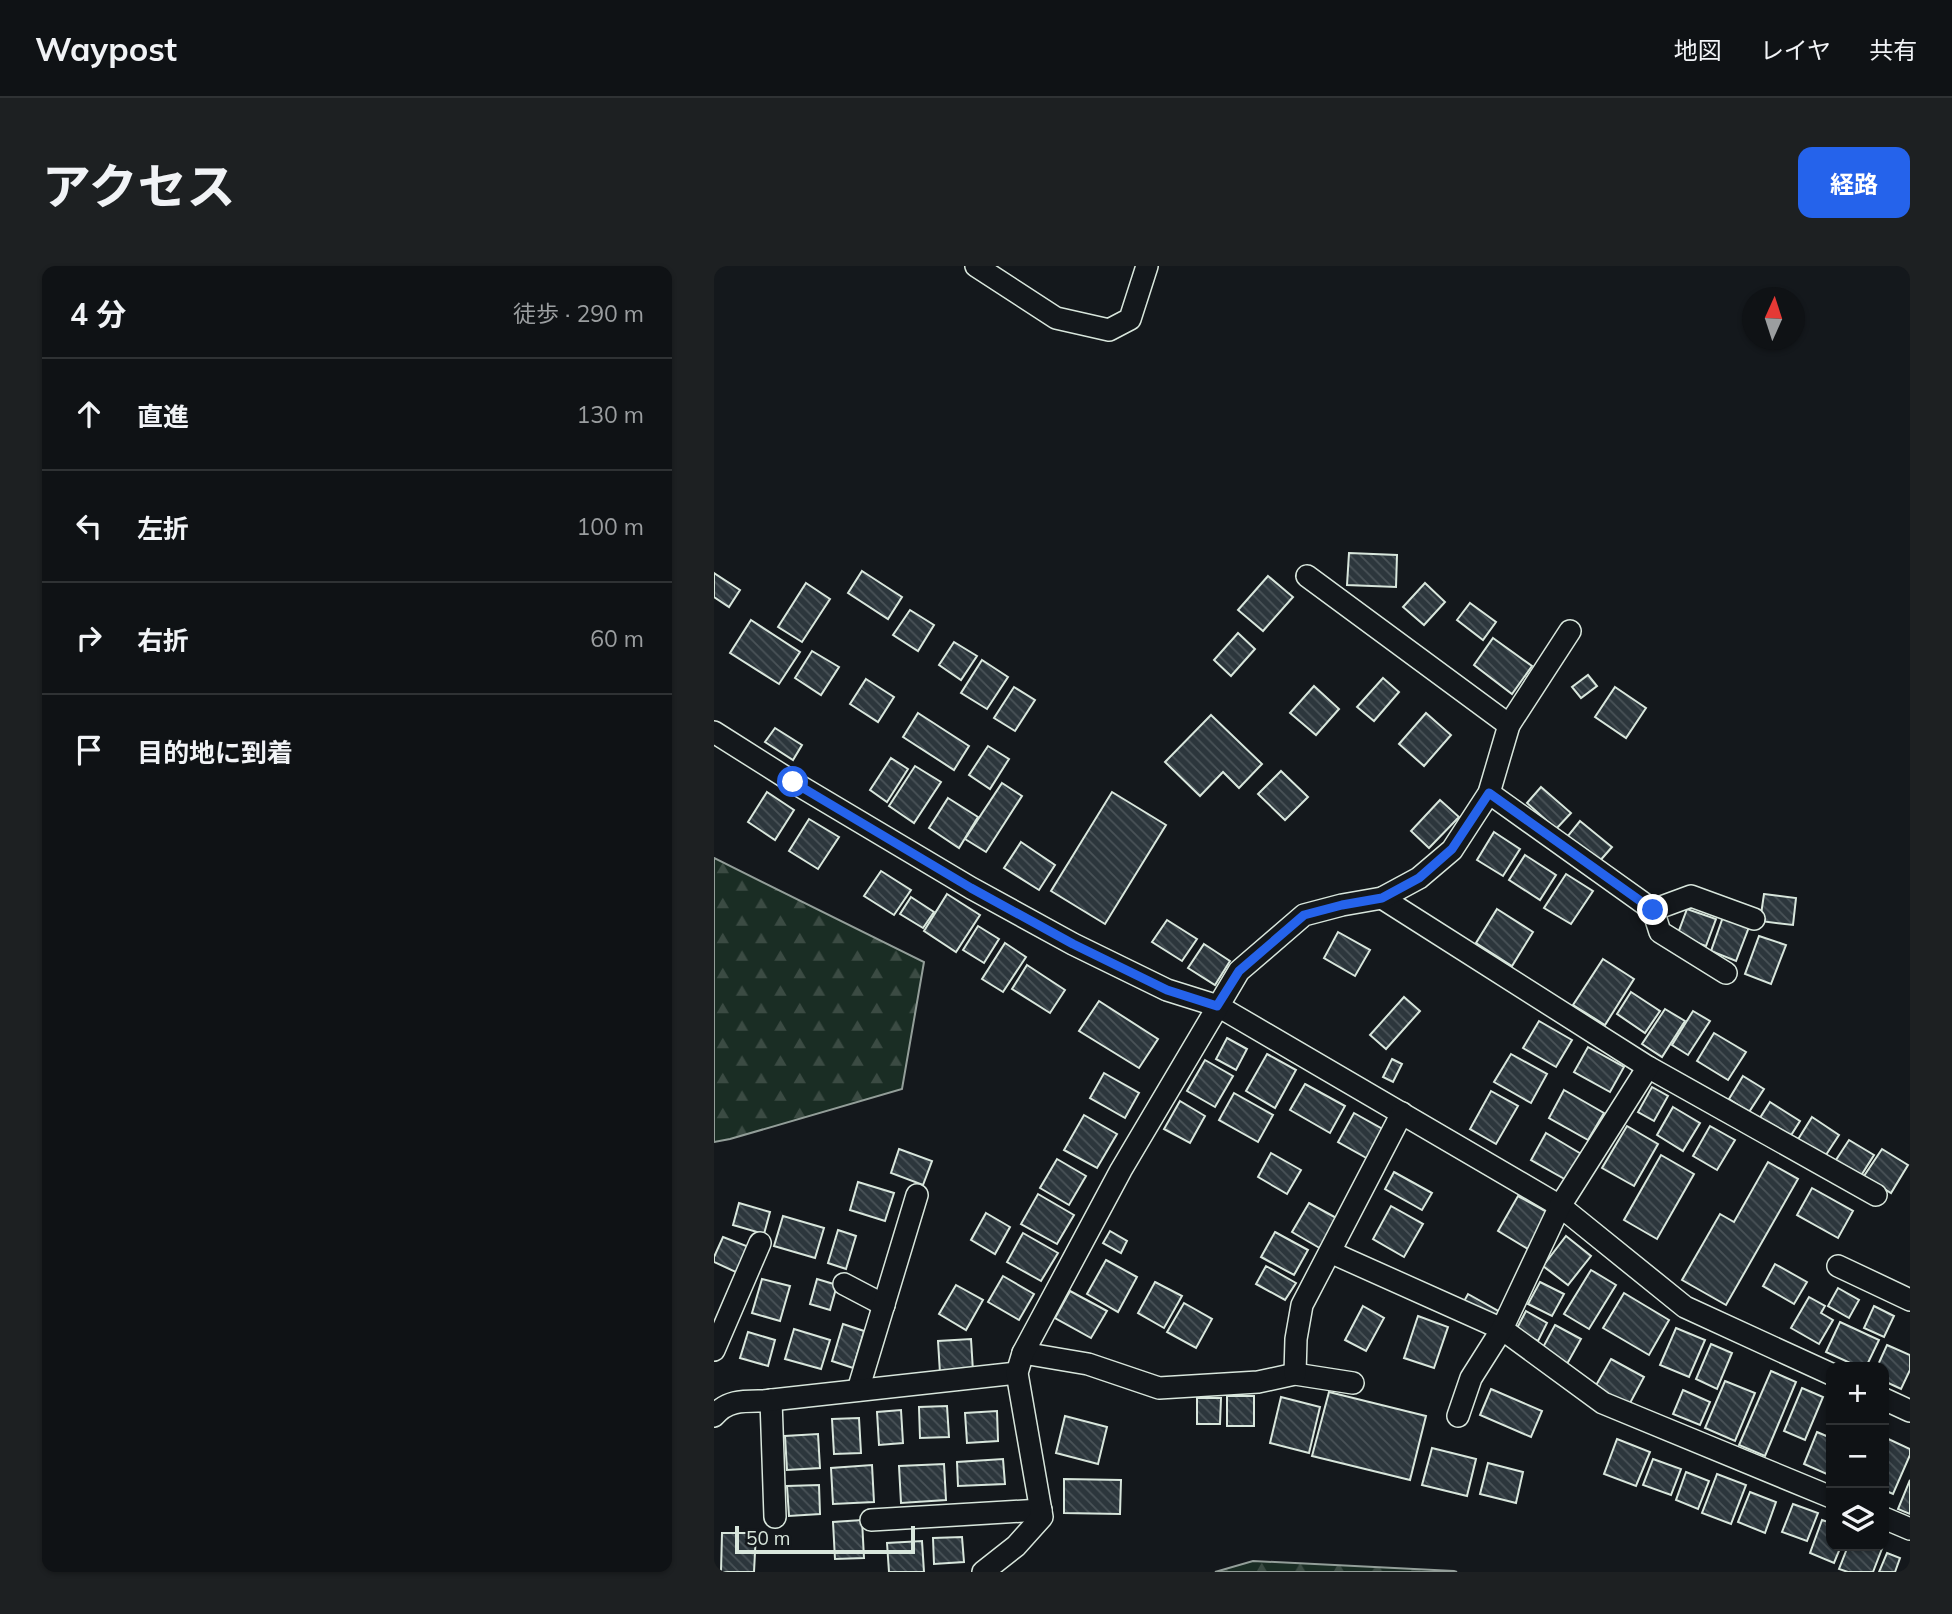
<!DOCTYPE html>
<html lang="ja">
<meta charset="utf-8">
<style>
:root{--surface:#0f1215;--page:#1d2022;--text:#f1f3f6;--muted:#9b9ea0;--line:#2f3234;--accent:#2563eb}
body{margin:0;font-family:Mulish,"Noto Sans JP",sans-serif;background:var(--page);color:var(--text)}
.controls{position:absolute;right:21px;bottom:21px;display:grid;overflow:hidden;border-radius:14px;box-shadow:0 2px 5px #0004}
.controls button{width:63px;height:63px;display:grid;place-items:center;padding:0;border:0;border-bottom:2px solid var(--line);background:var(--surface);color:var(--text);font:35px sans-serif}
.compass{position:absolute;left:1028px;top:21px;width:63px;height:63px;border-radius:50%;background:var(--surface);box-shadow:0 2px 5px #0004;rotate:3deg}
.scale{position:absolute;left:21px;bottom:18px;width:180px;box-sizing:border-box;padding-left:7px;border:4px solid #d8e6dc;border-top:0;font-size:19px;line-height:24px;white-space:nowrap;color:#d8e6dc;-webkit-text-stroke:5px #14181c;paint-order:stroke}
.stop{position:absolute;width:21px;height:21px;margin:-16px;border:5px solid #2563eb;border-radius:50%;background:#fff}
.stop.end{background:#2563eb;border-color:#fff;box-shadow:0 2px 7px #0008}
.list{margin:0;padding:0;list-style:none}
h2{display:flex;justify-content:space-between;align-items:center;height:91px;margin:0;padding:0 28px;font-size:30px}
h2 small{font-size:23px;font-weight:400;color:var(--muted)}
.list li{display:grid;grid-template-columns:46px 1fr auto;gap:21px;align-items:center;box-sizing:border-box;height:112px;padding:0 28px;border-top:2px solid var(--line)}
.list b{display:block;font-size:26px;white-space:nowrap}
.list em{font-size:23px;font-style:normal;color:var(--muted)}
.icon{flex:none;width:38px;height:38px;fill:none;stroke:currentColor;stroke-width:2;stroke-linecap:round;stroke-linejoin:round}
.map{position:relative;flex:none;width:1196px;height:1306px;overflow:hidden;border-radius:14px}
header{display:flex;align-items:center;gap:42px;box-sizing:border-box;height:98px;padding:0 35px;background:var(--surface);border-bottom:2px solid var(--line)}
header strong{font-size:33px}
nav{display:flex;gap:38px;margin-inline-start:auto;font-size:24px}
.intro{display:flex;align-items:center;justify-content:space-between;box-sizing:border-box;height:168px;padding:0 42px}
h1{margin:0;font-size:49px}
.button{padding:18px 32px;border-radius:14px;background:var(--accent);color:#fff;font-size:24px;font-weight:700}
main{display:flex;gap:42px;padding:0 42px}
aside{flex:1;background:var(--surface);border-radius:14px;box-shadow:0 2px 5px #0004}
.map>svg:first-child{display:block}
</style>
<header>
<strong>Waypost</strong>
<nav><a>地図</a><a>レイヤ</a><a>共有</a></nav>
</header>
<div class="intro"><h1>アクセス</h1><a class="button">経路</a></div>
<main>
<aside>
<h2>4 分<small>徒歩 · 290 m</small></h2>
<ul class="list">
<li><svg class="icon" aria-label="ahead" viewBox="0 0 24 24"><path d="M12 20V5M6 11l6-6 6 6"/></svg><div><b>直進</b></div><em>130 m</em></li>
<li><svg class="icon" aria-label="left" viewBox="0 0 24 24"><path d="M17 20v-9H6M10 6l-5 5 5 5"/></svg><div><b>左折</b></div><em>100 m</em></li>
<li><svg class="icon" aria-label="right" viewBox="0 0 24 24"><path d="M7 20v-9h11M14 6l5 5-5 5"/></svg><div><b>右折</b></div><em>60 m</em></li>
<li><svg class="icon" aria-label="arrive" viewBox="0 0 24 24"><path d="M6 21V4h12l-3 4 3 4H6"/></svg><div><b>目的地に到着</b></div></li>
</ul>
</aside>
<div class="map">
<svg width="1196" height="1306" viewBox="0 0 1196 1306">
<defs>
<pattern id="forest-firs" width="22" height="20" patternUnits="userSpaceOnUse" patternTransform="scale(1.75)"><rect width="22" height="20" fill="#1a2d24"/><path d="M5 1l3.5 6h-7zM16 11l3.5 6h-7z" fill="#3b4b43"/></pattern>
<pattern id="building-back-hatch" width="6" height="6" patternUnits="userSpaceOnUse" patternTransform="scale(1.75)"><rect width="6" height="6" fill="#2c363c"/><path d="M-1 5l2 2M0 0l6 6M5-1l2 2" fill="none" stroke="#4a5358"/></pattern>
</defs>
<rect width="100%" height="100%" fill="#14181c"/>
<!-- forest -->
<g fill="url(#forest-firs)" stroke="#939e99" stroke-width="2">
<polygon points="0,592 210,696 188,823 16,873 0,876"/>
<polygon points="539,1295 740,1305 743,1306 501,1306"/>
</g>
<!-- building -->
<g fill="url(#building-back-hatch)" stroke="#d8e6dc" stroke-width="2">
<polygon points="635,287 683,289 682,321 633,319"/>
<polygon points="148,305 188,331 174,353 134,327"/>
<polygon points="0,307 26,324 15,341 0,331"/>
<polygon points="554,310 579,331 549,365 524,344"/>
<polygon points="92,317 116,333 88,376 64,361"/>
<polygon points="711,317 731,336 710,359 689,341"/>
<polygon points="756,337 782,356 769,374 743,354"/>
<polygon points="196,344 220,359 204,385 179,369"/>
<polygon points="37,354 86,386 65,418 16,387"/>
<polygon points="524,367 541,383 517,410 500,394"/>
<polygon points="779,372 818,400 798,428 760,399"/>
<polygon points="240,376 263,390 247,414 225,399"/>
<polygon points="98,385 125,401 107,429 81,412"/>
<polygon points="268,394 294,411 273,443 247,427"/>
<polygon points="874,409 883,420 867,432 858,421"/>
<polygon points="669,412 685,426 660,455 643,441"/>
<polygon points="152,413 180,431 164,456 136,438"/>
<polygon points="600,420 625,443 602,469 576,447"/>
<polygon points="300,421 321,434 301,465 280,452"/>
<polygon points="901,421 932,442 912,472 881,451"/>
<polygon points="204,447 255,480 240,504 189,471"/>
<polygon points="712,447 737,469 710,500 685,478"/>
<polygon points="497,449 548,498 525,522 509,506 486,530 451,496"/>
<polygon points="61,462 88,479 79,494 51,476"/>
<polygon points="274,480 295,493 276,523 255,509"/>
<polygon points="177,492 194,503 173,536 156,524"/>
<polygon points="201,500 227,516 200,557 175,540"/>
<polygon points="567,505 594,531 571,554 544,528"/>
<polygon points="288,517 308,530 272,586 251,573"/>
<polygon points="827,521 857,547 842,563 813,537"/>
<polygon points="53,526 80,544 61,574 34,556"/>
<polygon points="398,526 452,559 391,658 337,625"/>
<polygon points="234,532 264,551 245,582 215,562"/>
<polygon points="726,534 745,551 715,582 697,565"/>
<polygon points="95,553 125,571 104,603 75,585"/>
<polygon points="866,555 898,581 884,597 853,571"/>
<polygon points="780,566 806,583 789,610 763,594"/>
<polygon points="307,576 341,599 325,624 290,602"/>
<polygon points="811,589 842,609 826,634 795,614"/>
<polygon points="167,605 197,624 180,649 150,630"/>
<polygon points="852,608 879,625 857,658 830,642"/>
<polygon points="233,628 266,649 242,686 210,665"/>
<polygon points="1050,628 1082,632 1079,659 1046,655"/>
<polygon points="197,631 220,646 209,662 186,648"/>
<polygon points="783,643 819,666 798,700 762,677"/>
<polygon points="973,643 1002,653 992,680 963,670"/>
<polygon points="1009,651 1035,661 1022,695 997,685"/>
<polygon points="453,654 483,673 468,695 438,676"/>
<polygon points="264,660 285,673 270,697 249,684"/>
<polygon points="624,666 656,684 641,710 610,692"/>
<polygon points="1045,670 1072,679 1057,718 1031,708"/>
<polygon points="291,677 312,691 289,726 268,713"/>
<polygon points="490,678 516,695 501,719 474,702"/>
<polygon points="889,693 920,713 891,759 859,739"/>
<polygon points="313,699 351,724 336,747 298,723"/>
<polygon points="917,726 946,745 931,767 903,748"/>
<polygon points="690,731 706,745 672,783 656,769"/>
<polygon points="385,735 444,773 425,802 365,765"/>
<polygon points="951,743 971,755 948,791 928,778"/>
<polygon points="979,745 996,755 974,789 958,779"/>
<polygon points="825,755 858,774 842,801 809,782"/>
<polygon points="1000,767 1032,786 1014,814 983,795"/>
<polygon points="513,772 533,783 522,804 502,793"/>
<polygon points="874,781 910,801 896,826 860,806"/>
<polygon points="553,788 582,804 561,842 532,825"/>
<polygon points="797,788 833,808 817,837 780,816"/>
<polygon points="678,793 688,798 679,816 669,811"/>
<polygon points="491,794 519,810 501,841 473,825"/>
<polygon points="390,807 425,827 411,852 376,832"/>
<polygon points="1029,810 1050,823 1035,846 1015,833"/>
<polygon points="591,818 631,840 616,867 576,844"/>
<polygon points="938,821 954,830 940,855 924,846"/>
<polygon points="850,824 890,847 874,874 835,852"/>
<polygon points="777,825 804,840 782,878 756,863"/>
<polygon points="520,827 559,849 544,876 505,854"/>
<polygon points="466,835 491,850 476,877 450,863"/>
<polygon points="1056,836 1086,855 1074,874 1044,855"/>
<polygon points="959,841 986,857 969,885 943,869"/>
<polygon points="640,847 672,865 656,894 624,876"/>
<polygon points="370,849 403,868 383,902 350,884"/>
<polygon points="1098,851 1125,869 1110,892 1083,875"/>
<polygon points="913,860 944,878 920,920 888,902"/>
<polygon points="996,860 1021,874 1003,904 979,890"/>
<polygon points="832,867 869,889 854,915 817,894"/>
<polygon points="1135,874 1160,889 1143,916 1118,900"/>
<polygon points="185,883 218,895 209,919 177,907"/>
<polygon points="1168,883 1194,899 1177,927 1150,910"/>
<polygon points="557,887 587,904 573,928 544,911"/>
<polygon points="947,889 980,908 943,973 910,954"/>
<polygon points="343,893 372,910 355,939 326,922"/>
<polygon points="1054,896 1084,913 1012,1039 968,1014 1006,948 1020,956"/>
<polygon points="680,906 718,927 708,944 671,923"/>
<polygon points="144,916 180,927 171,955 136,944"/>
<polygon points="1098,922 1139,945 1124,972 1083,949"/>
<polygon points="324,928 360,949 343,978 307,958"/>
<polygon points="804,930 835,947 814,983 784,965"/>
<polygon points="25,937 56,946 50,968 19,959"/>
<polygon points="595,937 626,954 609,984 578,966"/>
<polygon points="677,940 709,958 690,991 659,973"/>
<polygon points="272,947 296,961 281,988 257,974"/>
<polygon points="69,950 110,962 101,992 60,980"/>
<polygon points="124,964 142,970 132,1003 114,997"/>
<polygon points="396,965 413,975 407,987 389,977"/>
<polygon points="561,966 594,984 580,1009 547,991"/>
<polygon points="309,967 344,987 327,1015 293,996"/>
<polygon points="852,970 877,990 854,1019 829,1000"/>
<polygon points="9,971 35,981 24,1007 0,996 0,991"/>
<polygon points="392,994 423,1011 404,1046 373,1028"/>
<polygon points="1061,998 1093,1016 1080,1038 1049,1020"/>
<polygon points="552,1000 582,1017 571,1034 542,1018"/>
<polygon points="877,1004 902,1019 875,1063 850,1048"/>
<polygon points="289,1010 320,1028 305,1054 274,1036"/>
<polygon points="48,1013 76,1020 66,1055 38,1047"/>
<polygon points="103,1013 123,1019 116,1044 96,1038"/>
<polygon points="441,1016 468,1030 450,1062 424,1047"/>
<polygon points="826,1016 850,1028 838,1050 814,1038"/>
<polygon points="242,1019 269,1034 252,1064 225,1048"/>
<polygon points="1124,1022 1145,1034 1135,1052 1114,1040"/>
<polygon points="356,1025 393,1045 377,1072 341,1052"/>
<polygon points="910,1027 955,1054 935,1089 889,1062"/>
<polygon points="754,1028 786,1046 780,1057 748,1039"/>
<polygon points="1095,1031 1111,1040 1107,1047 1119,1054 1105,1078 1077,1062"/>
<polygon points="470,1037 498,1053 482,1082 453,1066"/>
<polygon points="649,1040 670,1052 652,1085 631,1074"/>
<polygon points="1160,1040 1180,1050 1170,1071 1150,1062"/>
<polygon points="812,1045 833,1057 824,1075 802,1064"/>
<polygon points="704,1050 734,1061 720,1102 690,1092"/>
<polygon points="1126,1056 1165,1074 1152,1101 1145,1101 1112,1086"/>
<polygon points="129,1058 150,1065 139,1102 118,1095"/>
<polygon points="841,1059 867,1073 853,1098 827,1085"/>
<polygon points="962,1062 991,1074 975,1111 946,1099"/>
<polygon points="80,1063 116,1074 107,1103 71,1093"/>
<polygon points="34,1066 61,1074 54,1100 26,1092"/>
<polygon points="257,1073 259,1105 226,1107 224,1075"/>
<polygon points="997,1078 1018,1087 1003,1123 982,1113"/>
<polygon points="1173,1079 1196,1089 1196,1104 1187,1123 1170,1115 1170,1101 1163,1101"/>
<polygon points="897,1093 930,1111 915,1139 881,1121"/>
<polygon points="1057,1105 1082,1116 1051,1190 1025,1179"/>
<polygon points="1011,1115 1041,1127 1021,1175 991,1162"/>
<polygon points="1088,1122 1109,1131 1091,1174 1070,1165"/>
<polygon points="777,1123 828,1145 817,1171 766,1149"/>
<polygon points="969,1124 996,1136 986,1159 959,1148"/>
<polygon points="615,1126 712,1150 696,1214 598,1190"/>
<rect x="513" y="1130" width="27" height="30"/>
<polygon points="567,1131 606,1141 595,1187 556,1177"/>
<polygon points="483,1132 507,1132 506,1158 483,1158"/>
<polygon points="233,1140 235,1171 206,1172 205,1141"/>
<polygon points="187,1144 189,1177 165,1179 163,1146"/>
<polygon points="283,1145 284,1175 253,1177 251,1147"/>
<polygon points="351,1150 393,1161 384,1198 342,1187"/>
<polygon points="145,1152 147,1187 120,1188 118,1153"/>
<polygon points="1103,1166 1117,1172 1117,1204 1115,1209 1090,1198"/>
<polygon points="104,1168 106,1202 73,1204 71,1170"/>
<polygon points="1170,1171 1196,1183 1196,1189 1179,1228 1170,1224"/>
<polygon points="903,1173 936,1186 922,1220 890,1208"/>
<polygon points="718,1182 762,1193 753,1230 708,1219"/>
<polygon points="289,1193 291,1218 244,1220 243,1196"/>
<polygon points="939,1193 967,1203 957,1229 929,1219"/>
<polygon points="774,1197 809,1206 802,1237 766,1228"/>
<polygon points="230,1198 232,1234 187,1237 185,1200"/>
<polygon points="158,1199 160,1236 119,1238 117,1202"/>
<polygon points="972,1206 995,1215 984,1243 962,1234"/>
<polygon points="1003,1208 1032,1219 1017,1258 988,1247"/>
<polygon points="350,1213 407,1214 406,1248 350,1247"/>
<polygon points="1196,1214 1196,1248 1184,1243"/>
<polygon points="105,1219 106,1248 75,1250 73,1220"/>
<polygon points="1036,1226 1062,1236 1051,1267 1024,1256"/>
<polygon points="1079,1238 1104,1247 1093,1275 1068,1266"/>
<polygon points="148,1254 150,1292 121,1293 119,1256"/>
<polygon points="1108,1254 1117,1257 1117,1280 1127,1280 1120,1297 1096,1287"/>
<polygon points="8,1267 42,1267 40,1306 7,1306"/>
<polygon points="248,1271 250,1296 220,1298 219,1272"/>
<polygon points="208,1275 210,1306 175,1306 173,1277"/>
<polygon points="1134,1280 1169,1280 1159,1306 1134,1306 1125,1303"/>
<polygon points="1173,1287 1186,1292 1181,1306 1165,1306"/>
</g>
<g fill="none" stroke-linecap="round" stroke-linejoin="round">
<defs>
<g id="street">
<polyline points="262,0 342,52 395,64 416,53 433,0"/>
<polyline points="593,310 795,459"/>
<polyline points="0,466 79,516 257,622 359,678 453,724 504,740 846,940 971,1041 1117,1108"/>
<polyline points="775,527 939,644 946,666 1012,707"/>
<polyline points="668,632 934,801 1162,929"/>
<polyline points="939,644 977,630 1040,653"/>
<polyline points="616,986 788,1063 889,1137 1117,1231"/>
<polyline points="1124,1000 1196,1034"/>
<polyline points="130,1018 170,1039"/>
<polyline points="0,1084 46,977"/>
<polyline points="309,1087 374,1098 445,1122 544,1116 581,1108 639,1117"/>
<polyline points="581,1108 582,1073 588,1039 688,847"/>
<polyline points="144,1124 203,929"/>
<polyline points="1170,1133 1196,1145"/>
<polyline points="57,1134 61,1251"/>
<path d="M0 1150C13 1134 30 1135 48 1135L303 1107"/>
<polyline points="744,1150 757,1112 788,1063 846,940 934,801"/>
<polyline points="1170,1252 1196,1263"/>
<polyline points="157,1254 327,1244"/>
<polyline points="269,1306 302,1280 328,1251 303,1107 309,1087 407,904 525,705 590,649 628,639 668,632 705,612 738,584 775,527 795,459 856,365"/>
</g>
</defs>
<!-- street casing -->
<use href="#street" stroke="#d8e6dc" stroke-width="24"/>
<!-- street -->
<use href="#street" stroke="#14181c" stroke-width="21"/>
</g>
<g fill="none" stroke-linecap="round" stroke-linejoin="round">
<!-- route -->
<polyline stroke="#2563eb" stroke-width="9" points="79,516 257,622 359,678 453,724 503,740 525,705 590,649 628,639 668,632 705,612 738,583 775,527 939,644"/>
</g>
</svg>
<div class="controls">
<button>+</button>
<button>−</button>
<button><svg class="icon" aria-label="layers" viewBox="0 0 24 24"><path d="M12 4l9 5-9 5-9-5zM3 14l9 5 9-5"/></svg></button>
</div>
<svg class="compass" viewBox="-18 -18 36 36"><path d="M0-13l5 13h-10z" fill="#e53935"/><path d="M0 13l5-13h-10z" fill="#9b9ea0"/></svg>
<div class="scale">50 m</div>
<div class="stop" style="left:79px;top:516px"></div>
<div class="stop end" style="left:939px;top:644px"></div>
</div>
</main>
